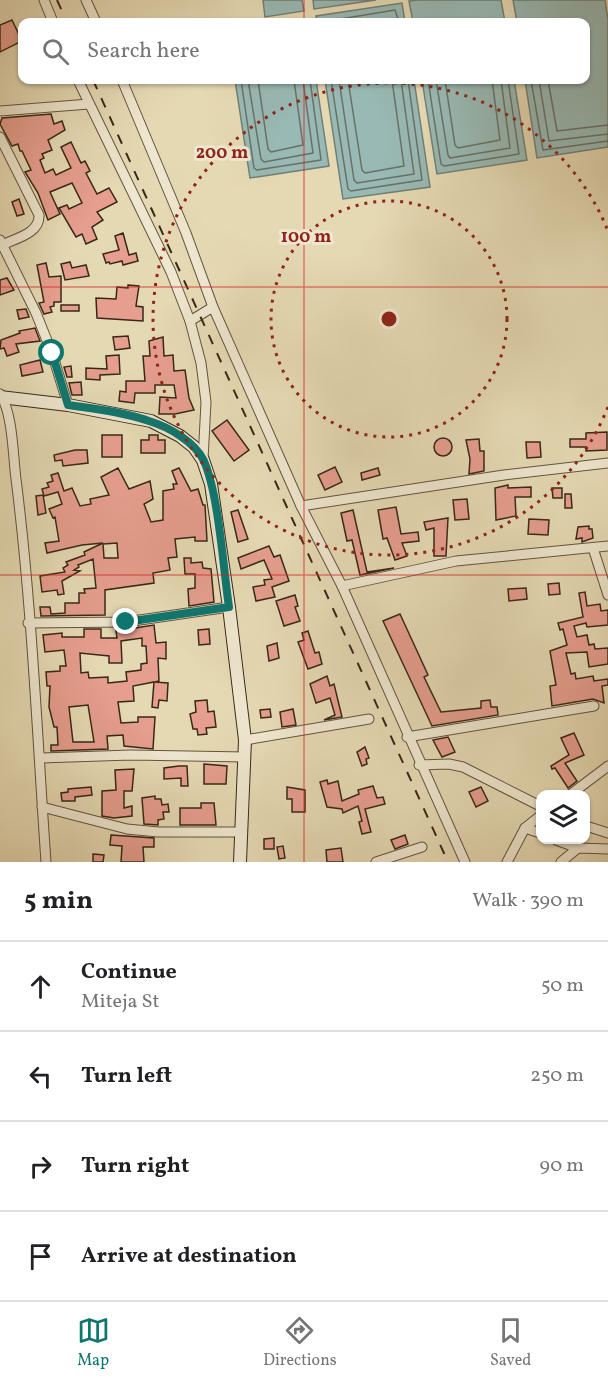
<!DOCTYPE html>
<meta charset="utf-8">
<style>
:root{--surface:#fff;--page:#f2f2f2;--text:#202124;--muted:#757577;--line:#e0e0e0;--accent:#0f766e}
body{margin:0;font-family:Vollkorn,serif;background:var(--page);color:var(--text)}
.controls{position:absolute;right:18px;bottom:18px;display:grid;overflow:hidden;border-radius:12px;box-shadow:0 2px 4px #0004}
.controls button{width:54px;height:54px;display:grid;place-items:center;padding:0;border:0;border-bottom:2px solid var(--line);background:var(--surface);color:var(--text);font:30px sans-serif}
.stop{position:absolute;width:18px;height:18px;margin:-14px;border:4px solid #0f766e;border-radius:50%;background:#fff}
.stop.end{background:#0f766e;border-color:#fff;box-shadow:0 2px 6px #0008}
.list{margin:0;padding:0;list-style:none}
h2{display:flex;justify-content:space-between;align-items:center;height:78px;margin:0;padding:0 24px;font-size:26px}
h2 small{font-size:20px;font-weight:400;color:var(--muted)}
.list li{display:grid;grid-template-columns:39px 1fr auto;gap:18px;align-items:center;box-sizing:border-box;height:90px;padding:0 24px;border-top:2px solid var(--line)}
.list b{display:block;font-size:22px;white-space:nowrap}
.list p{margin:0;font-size:20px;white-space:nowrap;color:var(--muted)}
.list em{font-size:20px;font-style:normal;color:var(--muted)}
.icon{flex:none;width:33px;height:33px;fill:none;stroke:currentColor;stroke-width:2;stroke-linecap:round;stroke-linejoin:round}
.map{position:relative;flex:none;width:608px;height:862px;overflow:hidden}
.search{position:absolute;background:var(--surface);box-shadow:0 2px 4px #0004;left:18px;right:18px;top:18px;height:66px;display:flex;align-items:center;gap:15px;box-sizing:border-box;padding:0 21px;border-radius:12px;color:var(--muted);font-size:22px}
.sheet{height:438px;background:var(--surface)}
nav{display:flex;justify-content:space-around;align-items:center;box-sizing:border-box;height:84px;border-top:2px solid var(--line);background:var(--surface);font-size:16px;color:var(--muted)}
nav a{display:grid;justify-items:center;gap:3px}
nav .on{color:var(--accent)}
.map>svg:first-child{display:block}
</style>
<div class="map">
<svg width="608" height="862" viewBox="0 0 608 862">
<rect width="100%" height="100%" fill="#e5d9b3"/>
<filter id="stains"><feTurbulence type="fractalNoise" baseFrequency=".00333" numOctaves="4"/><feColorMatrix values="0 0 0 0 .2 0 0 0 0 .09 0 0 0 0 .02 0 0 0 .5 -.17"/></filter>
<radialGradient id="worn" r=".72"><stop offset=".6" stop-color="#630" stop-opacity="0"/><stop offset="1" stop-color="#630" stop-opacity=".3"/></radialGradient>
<!-- water -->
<g fill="#98b9b4" stroke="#727f76" stroke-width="1.5">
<polygon points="263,0 302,0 304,11 265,17"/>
<polygon points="313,0 376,0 314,9"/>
<polygon points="418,0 501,0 505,22 413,22 409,1"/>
<polygon points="513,0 605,0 608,20 608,147 537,158 525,80 586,80 586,22 517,22"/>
<polygon points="402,3 405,22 317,22 316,16"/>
<polygon points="235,80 316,80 329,166 250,178"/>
<polygon points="325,80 414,80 430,187 343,199"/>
<polygon points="422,80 514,80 527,160 437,174"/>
</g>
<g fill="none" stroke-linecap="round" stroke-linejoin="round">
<!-- shore -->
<g stroke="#687066" stroke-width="1.5">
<polyline points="322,22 395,10 399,22"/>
<polyline points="241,80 254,168 257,170 321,160 310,80"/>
<polyline points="248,80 261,159 264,162 313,153 303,80"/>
<polyline points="258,80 268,149 271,152 303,145 294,80"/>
<polyline points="331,80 348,189 351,191 422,180 408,80"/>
<polyline points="339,80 354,180 357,183 414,174 401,80"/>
<polyline points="348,80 362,170 365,173 404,166 392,80"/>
<polyline points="428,80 441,164 444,166 519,154 508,80"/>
<polyline points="436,80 448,155 450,158 510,148 501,80"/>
<polyline points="445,80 455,145 458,148 500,140 492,80"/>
<polyline points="531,80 543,150 608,141"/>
<polyline points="539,80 549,141 608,134"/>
<polyline points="548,80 557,131 608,125"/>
</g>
</g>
<!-- building -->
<g fill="#e69e8e" stroke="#392818" stroke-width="1.5" fill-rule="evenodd">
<polygon points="12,20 22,41 0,52 0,25"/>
<polygon points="51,114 54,124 62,121 65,130 48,140 52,150 42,154 44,158 40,160 45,173 53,169 56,175 71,168 61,147 71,142 81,163 85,161 90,171 86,173 97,194 109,188 117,202 97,212 103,220 92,227 97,239 86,244 82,234 76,237 59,208 67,205 69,209 82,203 72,183 50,192 60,214 48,220 38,193 25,172 31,170 22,151 20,151 18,144 12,146 0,124 2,118"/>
<polygon points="19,199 24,214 17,216 12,202"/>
<polygon points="123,233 129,255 136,253 138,261 123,265 122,261 110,264 109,262 106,263 103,254 119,250 115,236"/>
<polygon points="70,262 72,268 86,265 89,276 65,280 61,264"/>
<polygon points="46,263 49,277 61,276 61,302 54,302 54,306 50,307 52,312 44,314 39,303 44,302 37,265"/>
<polygon points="7,278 14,290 0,295 0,280"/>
<polygon points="128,285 139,286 136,306 143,307 143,321 97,318 96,298 116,299 117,287 128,288"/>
<rect x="61" y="305" width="18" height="6"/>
<polygon points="26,309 29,317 19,319 17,310"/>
<polygon points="35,328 40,341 16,344 19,352 7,356 4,348 0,349 1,340 20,333 19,331"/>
<polygon points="128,336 130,348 115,350 113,337"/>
<polygon points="163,337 164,356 173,355 174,371 185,370 189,398 194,410 175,414 159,414 160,397 176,398 174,385 155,385 155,393 135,393 134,403 119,401 120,391 126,392 126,381 145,381 143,356 150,356 149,341"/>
<polygon points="119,355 120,374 100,375 100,380 86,379 86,368 107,369 106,356"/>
<polygon points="40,360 43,372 22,376 20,365"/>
<polygon points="71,366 72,377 67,377 64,367"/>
<polygon points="81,382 82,395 72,395 69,383"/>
<polygon points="227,420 249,450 234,461 212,431"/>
<polygon points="607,432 607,450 586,451 586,447 570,447 570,439 586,439 586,433"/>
<rect x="102" y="435" width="20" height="22"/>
<polygon points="149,435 158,435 158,440 165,440 165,453 141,453 141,440 149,440"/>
<circle cx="443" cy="447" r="9"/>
<polygon points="479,439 480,451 484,451 484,471 469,474 470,459 466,440"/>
<polygon points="526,442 540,442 541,457 527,458"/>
<polygon points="75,450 87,450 88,463 63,466 62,460 55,461 54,455"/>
<polygon points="335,467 342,482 325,490 318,475"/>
<path d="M118 468 129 489 150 481 153 499 144 504 151 522 163 520V491L174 489 173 484H177L172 471 179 468 191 491 198 489 203 505H205L207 541H195V537L175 539 177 557 168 558 170 570 153 573 154 583 105 590V615L41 616 40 607H50L51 614 65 613V603H79V593H85L84 589 96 588 93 559 78 565 79 567 74 570 80 571 62 581 64 594 58 595 57 590 42 592 40 576 65 572 63 568 68 565 66 562 85 555 84 552 103 543 82 545 47 553 45 543 59 541 55 517 53 518 49 509 62 504 58 492 44 496 42 489 49 487 47 483 53 481 51 475 58 473 64 491 72 488 80 506 91 504 90 499 109 495 101 477ZM117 543 118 558H104L103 544Z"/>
<polygon points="378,468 380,475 362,480 361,473"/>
<polygon points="508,485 508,488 531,487 531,497 515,497 516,516 496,520 495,488"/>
<polygon points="552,488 562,488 562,498 553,498"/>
<polygon points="565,494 571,494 572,508 565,508"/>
<polygon points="43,495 46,513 38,515 36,496"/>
<polygon points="467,499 469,519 455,520 453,500"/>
<polygon points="396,507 401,534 418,532 419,541 402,543 407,556 395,560 387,538 383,539 378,510"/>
<polygon points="238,510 248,539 238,542 231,512"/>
<polygon points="353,510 367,572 394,568 360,575 352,540 347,541 341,513"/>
<polygon points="448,518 446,556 434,556 434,528 426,530 424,522"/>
<polygon points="529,519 549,520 548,535 528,534"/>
<polygon points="589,526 589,529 592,529 593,538 582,542 582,538 576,539 578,527"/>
<polygon points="269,546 274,557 280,555 289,581 272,587 275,597 256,601 253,587 265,585 264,580 272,579 264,560 241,569 238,558"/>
<polygon points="184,558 191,558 191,563 202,562 203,568 211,569 214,602 189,606 188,589 195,588 195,574 185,574"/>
<polygon points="559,583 560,594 549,595 548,584"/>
<polygon points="526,588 527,599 509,601 508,589"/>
<polygon points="585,592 587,606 600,604 601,611 608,610 608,625 587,627 586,623 574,626 577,637 587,635 589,645 594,644 595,649 608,648 608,664 589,667 587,652 566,653 571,674 575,673 576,679 593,676 594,681 608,679 608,685 602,686 604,703 593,699 552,706 550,686 556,685 550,651 567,645 563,629 560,630 558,623 583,617 579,593"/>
<polygon points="295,595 298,606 295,607 300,621 284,626 276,601"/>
<polygon points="400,614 428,675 424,677 441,712 481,708 481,701 490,700 491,707 497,707 498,715 432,726 383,621"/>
<path d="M154 625 156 643 166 642V659L158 658 159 681 155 682 168 683 167 701 159 700 158 708 152 707 154 682 133 686 134 701 118 702 121 723 138 722V717H155L153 749 124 746 123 735 107 736 108 749 51 751V745H58L57 727H54L49 707 50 686H47L46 672 60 671V666H66L64 650 45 652 43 635 62 633V637H84V629H101V638H117L116 631ZM142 638V646H146L147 663 141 664V670L126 672 127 681 108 683V677L89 678 88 672 81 673 80 653 109 656V663H122L121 641ZM88 705 94 742H73L69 707Z"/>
<polygon points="209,629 210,644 199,645 198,630"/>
<polygon points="308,631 315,653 319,652 322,664 308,669 298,642 304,640 302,633"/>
<polygon points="277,643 279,658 269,661 267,646"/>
<polygon points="327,676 330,686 334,684 342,717 324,720 335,715 330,698 316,703 310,684"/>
<polygon points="207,700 208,712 214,711 216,727 206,728 207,734 198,735 197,729 193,729 190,714 196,712 195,701"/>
<polygon points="270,709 271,717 261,718 260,710"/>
<polygon points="293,709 296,725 282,727 280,712"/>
<polygon points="574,733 584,755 565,763 577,781 568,788 555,768 552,769 551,766 569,755 561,738"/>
<polygon points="448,737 455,752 442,757 433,740"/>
<polygon points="365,747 369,758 366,759 367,764 362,766 357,752"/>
<polygon points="204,764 227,766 226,784 204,784"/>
<polygon points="179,766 187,766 188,786 181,786 181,778 164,779 164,768"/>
<polygon points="134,769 132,791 124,791 124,808 132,806 132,816 114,818 102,816 102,791 116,790 115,770"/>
<polygon points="327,780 328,784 338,781 342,801 359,794 358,790 373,786 377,798 383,797 385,804 365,809 371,832 362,834 359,822 362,821 358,806 343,813 342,809 327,807 320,782"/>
<polygon points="91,787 92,795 75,797 75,801 62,801 61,793 68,792 68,789"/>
<polygon points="287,787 305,790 305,812 292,812 292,799 287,799"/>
<polygon points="481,787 488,801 476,807 469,792"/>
<polygon points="155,796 155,799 161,799 162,805 168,804 169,812 163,812 164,819 158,820 158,825 144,824 142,798"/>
<polygon points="201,803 214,803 216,825 180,825 180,808 201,808"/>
<polygon points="111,835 154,838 154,847 143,847 144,862 121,862 122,846 110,845"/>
<polygon points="405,835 408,844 395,849 391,840"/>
<polygon points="274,838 274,849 264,849 264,839"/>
<polygon points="283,846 285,858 279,859 277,847"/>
<polygon points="341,848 343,862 327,862 326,850"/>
<polygon points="93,854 104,855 103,862 93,862"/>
</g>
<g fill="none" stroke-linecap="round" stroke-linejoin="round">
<defs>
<g id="street">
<polyline points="44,0 53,22"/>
<polyline points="86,0 96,22"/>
<polyline points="78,80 171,272 190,321 201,363 206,402 203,460"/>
<polyline points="122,80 186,233 213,307 301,506 342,586 465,862"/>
<polyline points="0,111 89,104"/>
<path d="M0 137 39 215C40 233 17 238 2 245"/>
<polyline points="0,240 36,313 52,353 68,405"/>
<polyline points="190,321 213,307"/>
<path d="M0 394C13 413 13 457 16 479 32 606 37 734 46 862"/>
<polyline points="301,506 504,475 608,463"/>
<polyline points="593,548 608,595"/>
<polyline points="342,586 456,561 608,546"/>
<polyline points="28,623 126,622 229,607"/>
<polyline points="407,737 594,706"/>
<polyline points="245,740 369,719"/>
<polyline points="41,758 131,755 245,757"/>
<polyline points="419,765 449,764 463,767 540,806"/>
<polyline points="571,794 608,766"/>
<polyline points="42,807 127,829 158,832 242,832"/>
<polyline points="586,826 608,833"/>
<polyline points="525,828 540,833"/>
<polyline points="556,840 578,848"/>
<polyline points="376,862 422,847"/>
<polyline points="507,862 525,828 540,816"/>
<polyline points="561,862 578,848 608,849"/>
</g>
<polyline id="secondary" points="0,397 68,405 151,421 180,436 194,447 203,460 211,484 229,607 245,740 240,862"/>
</defs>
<!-- street casing -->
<use href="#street" stroke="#64543f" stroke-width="11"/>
<!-- secondary casing -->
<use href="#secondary" stroke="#392818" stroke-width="14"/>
<!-- street -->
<use href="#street" stroke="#eee6ce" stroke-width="9"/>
<!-- secondary -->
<use href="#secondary" stroke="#eee6ce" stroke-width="12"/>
<!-- rail -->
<g stroke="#392818" stroke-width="2" stroke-dasharray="10 10" stroke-linecap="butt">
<polyline points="57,0 67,22"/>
<polyline points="93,80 448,862"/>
</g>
</g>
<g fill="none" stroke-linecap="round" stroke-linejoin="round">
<!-- route -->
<path stroke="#0f766e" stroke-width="8" d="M52 353 68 405C95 409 123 412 149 421 169 427 195 442 204 461 219 496 223 567 229 607L126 622"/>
</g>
<!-- grid -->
<path fill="none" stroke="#d62828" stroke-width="1.5" stroke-opacity="0.55" d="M304 0V22M304 80V862M0 287H608M0 575H608"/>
<!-- distance rings -->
<g fill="none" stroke="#8f2418" stroke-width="3" stroke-dasharray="3 6">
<circle cx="389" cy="319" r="118"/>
<path d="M608 407A236 236 0 1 1 608 231"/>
</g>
<circle cx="389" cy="319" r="9" fill="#8f2418" stroke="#eee6ce" stroke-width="3"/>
<g font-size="18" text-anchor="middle" font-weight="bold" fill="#8f2418" stroke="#eee6ce" stroke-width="6" stroke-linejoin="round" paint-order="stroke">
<text x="222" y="158">200 m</text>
<text x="306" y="242">100 m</text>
</g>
<rect width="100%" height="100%" filter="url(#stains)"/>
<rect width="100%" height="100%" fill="url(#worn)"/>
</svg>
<div class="controls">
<button><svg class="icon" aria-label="layers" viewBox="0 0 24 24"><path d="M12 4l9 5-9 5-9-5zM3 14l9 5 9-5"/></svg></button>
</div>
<div class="stop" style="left:52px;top:353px"></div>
<div class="stop end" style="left:126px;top:622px"></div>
<div class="search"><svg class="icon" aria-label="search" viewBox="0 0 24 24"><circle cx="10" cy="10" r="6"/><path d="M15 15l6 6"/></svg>Search here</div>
</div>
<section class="sheet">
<h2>5 min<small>Walk · 390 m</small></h2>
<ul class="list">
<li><svg class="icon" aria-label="ahead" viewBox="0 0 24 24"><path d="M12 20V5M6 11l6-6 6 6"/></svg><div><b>Continue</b><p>Miteja St</p></div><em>50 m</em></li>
<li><svg class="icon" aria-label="left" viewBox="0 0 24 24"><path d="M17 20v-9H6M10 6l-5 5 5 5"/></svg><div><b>Turn left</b></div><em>250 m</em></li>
<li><svg class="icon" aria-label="right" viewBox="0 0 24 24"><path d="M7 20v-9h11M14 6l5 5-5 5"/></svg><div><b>Turn right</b></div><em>90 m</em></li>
<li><svg class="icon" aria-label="arrive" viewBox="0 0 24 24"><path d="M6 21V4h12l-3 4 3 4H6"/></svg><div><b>Arrive at destination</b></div></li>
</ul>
</section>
<nav>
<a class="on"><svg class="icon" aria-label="map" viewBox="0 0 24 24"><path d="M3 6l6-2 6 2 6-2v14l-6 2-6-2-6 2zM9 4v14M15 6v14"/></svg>Map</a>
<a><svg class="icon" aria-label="directions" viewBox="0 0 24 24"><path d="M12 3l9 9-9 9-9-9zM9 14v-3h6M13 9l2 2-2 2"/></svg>Directions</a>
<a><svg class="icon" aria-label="saved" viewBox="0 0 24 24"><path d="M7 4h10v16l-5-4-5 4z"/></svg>Saved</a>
</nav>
